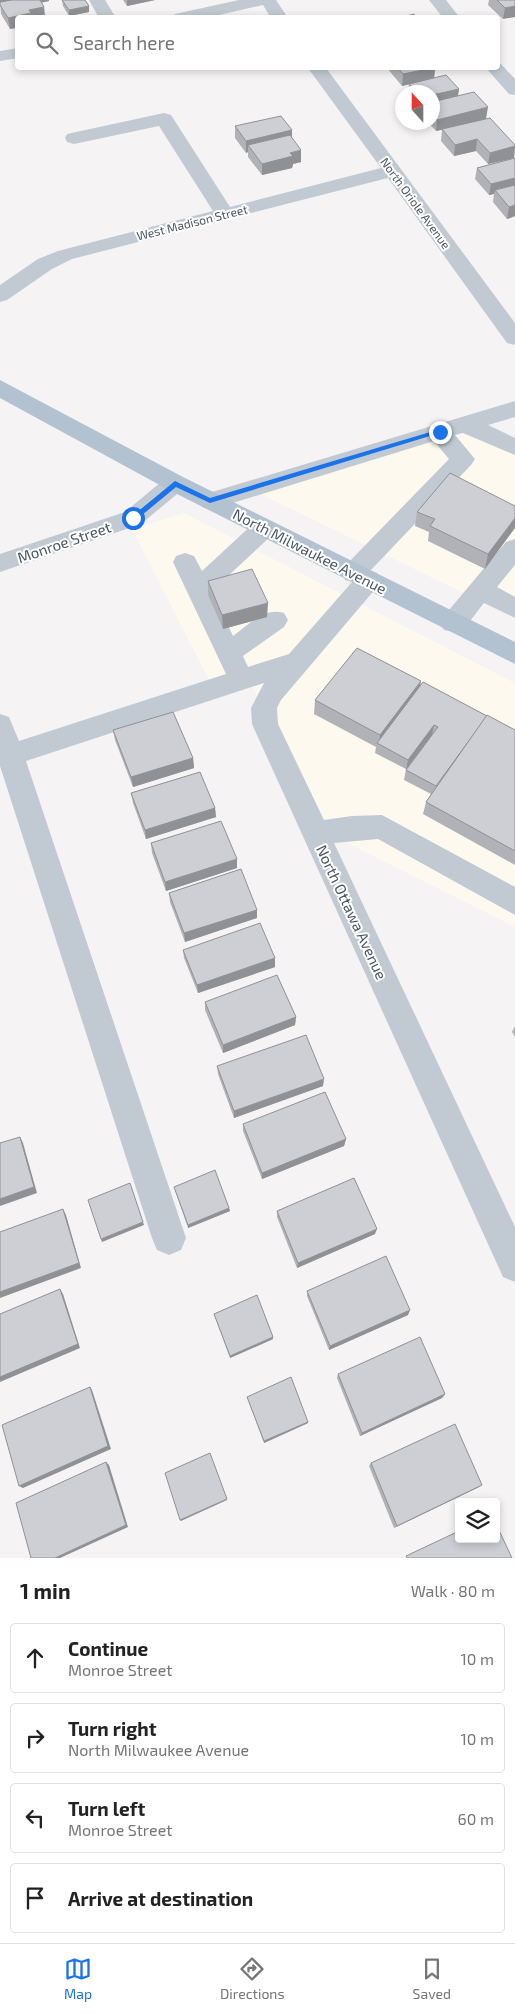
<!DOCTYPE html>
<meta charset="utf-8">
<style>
:root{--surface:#fff;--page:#f2f2f2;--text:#222;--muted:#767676;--line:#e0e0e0;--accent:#1a73e8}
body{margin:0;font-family:"Exo 2",sans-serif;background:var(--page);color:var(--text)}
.controls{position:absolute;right:15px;bottom:15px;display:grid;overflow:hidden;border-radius:5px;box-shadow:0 2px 8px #0003}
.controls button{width:45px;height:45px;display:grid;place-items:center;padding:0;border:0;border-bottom:1px solid var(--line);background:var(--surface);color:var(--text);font:25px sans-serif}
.compass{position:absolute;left:395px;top:85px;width:45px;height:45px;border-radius:50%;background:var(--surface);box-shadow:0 2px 8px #0003;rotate:339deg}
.stop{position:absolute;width:15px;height:15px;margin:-11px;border:4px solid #1a73e8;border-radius:50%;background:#fff}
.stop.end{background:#1a73e8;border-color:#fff;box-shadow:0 1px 5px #0008}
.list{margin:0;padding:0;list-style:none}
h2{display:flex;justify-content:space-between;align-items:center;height:65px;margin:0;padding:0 20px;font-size:21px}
h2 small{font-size:16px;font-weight:400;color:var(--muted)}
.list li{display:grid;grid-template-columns:32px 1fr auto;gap:15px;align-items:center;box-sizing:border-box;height:70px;margin:0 10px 10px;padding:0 10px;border:1px solid var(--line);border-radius:5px}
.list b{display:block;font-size:19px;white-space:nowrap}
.list p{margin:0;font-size:16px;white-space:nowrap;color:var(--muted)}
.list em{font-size:16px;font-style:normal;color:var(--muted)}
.icon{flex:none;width:28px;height:28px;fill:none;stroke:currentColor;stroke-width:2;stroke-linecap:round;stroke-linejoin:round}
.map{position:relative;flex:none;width:515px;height:1558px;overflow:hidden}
.search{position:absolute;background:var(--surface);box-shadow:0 2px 8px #0003;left:15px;right:15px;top:15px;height:55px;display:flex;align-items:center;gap:12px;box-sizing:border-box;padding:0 18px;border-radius:5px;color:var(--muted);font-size:19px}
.sheet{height:385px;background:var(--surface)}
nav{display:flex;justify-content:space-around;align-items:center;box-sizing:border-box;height:70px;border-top:1px solid var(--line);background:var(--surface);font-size:14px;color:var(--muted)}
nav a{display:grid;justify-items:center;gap:2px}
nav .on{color:var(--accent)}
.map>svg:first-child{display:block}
</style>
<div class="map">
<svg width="515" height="1558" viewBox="0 0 515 1558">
<rect width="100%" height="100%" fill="#f5f3f3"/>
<!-- commercial -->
<g fill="#fdf9ef">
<polygon points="467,419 515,441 515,618 246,487"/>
<polygon points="184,513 515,683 515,927 321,830 250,682 215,692 132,529"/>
</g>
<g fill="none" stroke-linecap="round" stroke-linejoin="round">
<!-- minor -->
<g fill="#c1cad2" fill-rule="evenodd">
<polygon points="89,0 105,0 116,18 99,18"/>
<polygon points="239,0 276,0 288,18 271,18 263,5 206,18 173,18 175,14"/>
<polygon points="429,0 446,0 460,18 443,18"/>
<polygon points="18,48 18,58 0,61 0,51"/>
<polygon points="498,63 501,64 515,79 515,95 509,94 486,68 498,68"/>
<polygon points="308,68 326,68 515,323 515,345 507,343 388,178 72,259 52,269 7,300 0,302 0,285 38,259 58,251 213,211 159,126 74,144 67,142 65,138 67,134 164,113 171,115 230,207 381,168"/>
<path d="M515 401V417L488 425 515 438V455L463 433 455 435 475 459 471 465 370 571 377 573 380 580 377 587 281 700 277 708 278 724 324 820 352 816 382 815 515 887V915L378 839 334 843 515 1227V1282L503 1277 252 724 251 708 264 683 26 761 186 1238 181 1250 169 1255 157 1250 152 1238 0 766V714L9 717 19 741 226 674 173 562 176 556 185 553 194 556 202 571 255 522 264 519 273 522 276 528 273 534 212 591 233 636C248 625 265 607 284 613L288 620 284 627 243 656 248 667 289 654 352 582 345 580 342 573 345 566 449 459 434 441 210 510 202 507 198 501 202 495Z"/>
<polygon points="175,475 183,477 187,483 183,489 141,524 0,572 0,554 125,512 167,477"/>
<path d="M515 539V565L497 587 515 597V618L484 603C472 617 464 636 444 630L440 623 444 616 506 542Z"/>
</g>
<!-- major -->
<polygon fill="#b3c2d1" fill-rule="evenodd" points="0,380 183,477 515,642 515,664 167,489 0,398"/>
</g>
<!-- wall -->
<g fill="#b0b2b7">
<polygon points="0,0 49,0 49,1 41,3 44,7 45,18 18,18 10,29 1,14"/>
<polygon points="62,0 89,12 69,16 63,6"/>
<polygon points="123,0 155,0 127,6"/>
<polygon points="489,0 515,0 503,19 488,5"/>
<polygon points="387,68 439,68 435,69 434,78 459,89 458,96 486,119 515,145 514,158 488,164 476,151 454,156 441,141 442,130 436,131 428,122 432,122 432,92 408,92 409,84 402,86"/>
<polygon points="235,126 292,130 292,138 301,162 293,164 292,168 262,175 248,157 248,152 246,153 235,138"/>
<polygon points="515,158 515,216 507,219 493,202 494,194 489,195 475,179 477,168"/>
<polygon points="515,506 485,569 428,541 429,532 415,526 417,512"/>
<polygon points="208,581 267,617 223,629 208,595"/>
<polygon points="421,685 515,730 515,865 423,814 426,802 431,794 404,780 406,769 375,753 376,747 314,714 315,700"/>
<polygon points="113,730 193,758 194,768 133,787 115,740"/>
<polygon points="131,793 215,808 216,817 146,839 133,803"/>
<polygon points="151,843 237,859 237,868 166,891 152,853"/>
<polygon points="169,893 257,910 257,918 185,942 170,902"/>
<polygon points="183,950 275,958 275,967 198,993 184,958"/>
<polygon points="205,1002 296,1017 295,1025 223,1053 205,1010"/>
<polygon points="515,1026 515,1037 512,1032"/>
<polygon points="217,1066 323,1086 234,1118 218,1074"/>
<polygon points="243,1124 346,1139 344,1146 262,1179 243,1131"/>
<polygon points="174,1187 229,1208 230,1211 188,1228"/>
<polygon points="277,1211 375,1234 297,1268 277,1217"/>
<polygon points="307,1291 408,1315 329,1350 307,1296"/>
<polygon points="214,1314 273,1337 273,1339 230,1358"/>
<polygon points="338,1374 445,1394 442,1398 360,1436 337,1378"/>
<polygon points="247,1397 308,1422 308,1423 264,1443"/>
<polygon points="371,1463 479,1487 394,1528 369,1466"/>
</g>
<!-- shaded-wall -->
<g fill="#909195">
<polygon points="0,0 49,0 49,1 3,10 0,5"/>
<polygon points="127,0 155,0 127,6"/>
<polygon points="89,6 89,12 69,16 69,10"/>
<polygon points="515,6 515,17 503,19 505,8"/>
<polygon points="44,7 45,18 18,18 18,28 10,29 8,18 29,10"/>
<polygon points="428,68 439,68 435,69 434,78 402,86 403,74"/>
<polygon points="459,89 457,100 432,106 432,95"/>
<polygon points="488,107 486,119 436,131 437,120"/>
<polygon points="292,130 292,142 248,145 248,152 246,153 246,141"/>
<polygon points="477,139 476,151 454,156 455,145"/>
<polygon points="515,146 514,158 488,164 490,153"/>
<polygon points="301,150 301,162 293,164 292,168 262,175 262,164 290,153"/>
<polygon points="515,178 515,189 495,190 494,194 489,195 491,184"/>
<polygon points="515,205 515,216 507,219 509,207"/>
<polygon points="515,518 515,528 485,569 488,554"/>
<polygon points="268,603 267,617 223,629 222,615"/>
<polygon points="421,681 419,695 379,744 380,735"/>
<polygon points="434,725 432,735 406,769 408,760"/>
<polygon points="193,758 194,768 133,787 131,777"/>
<polygon points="215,808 216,817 146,839 145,830"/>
<polygon points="237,859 237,868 166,891 165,882"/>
<polygon points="257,910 257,918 185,942 184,933"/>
<polygon points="275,958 275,967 198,993 197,985"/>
<polygon points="296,1017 295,1025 223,1053 223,1045"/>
<polygon points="324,1079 323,1086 234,1118 234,1111"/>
<polygon points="20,1137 23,1143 37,1193 0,1206 0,1199"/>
<polygon points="346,1139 344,1146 262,1179 262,1173"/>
<polygon points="229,1208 230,1211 188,1228 188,1225"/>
<polygon points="63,1209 66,1215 81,1268 0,1298 0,1292"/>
<polygon points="143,1222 144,1225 102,1242 101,1239"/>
<polygon points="377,1229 375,1234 297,1268 298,1263"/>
<polygon points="60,1289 63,1294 80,1348 0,1382 0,1377"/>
<polygon points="410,1310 408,1315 329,1350 330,1346"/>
<polygon points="273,1337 273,1339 230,1358 230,1356"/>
<polygon points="90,1387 92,1390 111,1449 23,1488 19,1486"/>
<polygon points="445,1394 442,1398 360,1436 362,1433"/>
<polygon points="308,1422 308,1423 264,1443 264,1441"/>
<polygon points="106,1462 109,1465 128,1527 60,1558 55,1558"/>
<polygon points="482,1485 479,1487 394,1528 397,1526"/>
<polygon points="227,1499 227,1500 181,1521 180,1520"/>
</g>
<!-- building -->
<g fill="#cdcfd5" stroke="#909195">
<polygon points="12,0 40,0 44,7 29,10 31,13 8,18 0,5 0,2"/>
<polygon points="62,0 85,0 89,6 69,10"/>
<polygon points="497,0 515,0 515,6 505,8"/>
<polygon points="414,14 417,18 399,18"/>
<polygon points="398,68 432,68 403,74"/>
<polygon points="446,75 459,89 432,95 432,92 417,92 409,84"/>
<polygon points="474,92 488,107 437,120 432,115 432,102"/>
<polygon points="281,116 292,130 246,141 235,126"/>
<polygon points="490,118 515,145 515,146 490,153 477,139 455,145 442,129"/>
<polygon points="290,135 301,150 290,153 293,156 262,164 248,145"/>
<polygon points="515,158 515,178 491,184 477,168"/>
<polygon points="515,185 515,205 509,207 495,190"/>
<polygon points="450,473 515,506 515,518 488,554 430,526 435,519 417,512"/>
<polygon points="252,569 268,603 222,615 208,581"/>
<polygon points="357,648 421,681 380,735 315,700"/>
<polygon points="423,682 487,716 436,786 406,770 438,727 434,725 408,760 377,743"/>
<polygon points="173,712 193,758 131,777 113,730"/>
<polygon points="487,715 515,730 515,851 426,802"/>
<polygon points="200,772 215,808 145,830 131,793"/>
<polygon points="221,821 237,859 165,882 151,843"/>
<polygon points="241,869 257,910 184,933 169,893"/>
<polygon points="260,923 275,958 197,985 183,950"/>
<polygon points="277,975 296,1017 223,1045 205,1002"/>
<polygon points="306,1035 324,1079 234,1111 217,1066"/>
<polygon points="325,1092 346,1139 262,1173 243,1124"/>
<polygon points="20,1137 34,1187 0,1199 0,1143"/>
<polygon points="215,1170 229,1208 188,1225 174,1187"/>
<polygon points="354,1178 377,1229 298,1263 277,1211"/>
<polygon points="130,1183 143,1222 101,1239 88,1200"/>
<polygon points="63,1209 79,1263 0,1292 0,1232"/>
<polygon points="386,1256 410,1310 330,1346 307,1291"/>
<polygon points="60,1289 78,1344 0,1377 0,1314"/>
<polygon points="257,1295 273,1337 230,1356 214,1314"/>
<polygon points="420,1337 445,1394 362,1433 338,1374"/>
<polygon points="291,1377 308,1422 264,1441 247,1397"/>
<polygon points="90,1387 108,1446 19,1486 2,1425"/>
<polygon points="455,1424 482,1485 397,1526 371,1463"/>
<polygon points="210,1453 227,1499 180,1520 165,1473"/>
<polygon points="106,1462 126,1525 55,1558 31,1558 16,1503"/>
<polygon points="496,1524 512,1558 407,1558 406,1556 459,1531 459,1539 496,1539"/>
</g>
<!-- route -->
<polygon fill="#1a73e8" points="437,430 443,432 210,503 176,487 136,520 130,518 175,481 210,498"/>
<g text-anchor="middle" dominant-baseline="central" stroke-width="4" stroke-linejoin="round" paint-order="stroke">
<!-- far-street labels -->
<g font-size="12" fill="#4a5661" stroke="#fff">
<text transform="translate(416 203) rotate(54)">North Oriole Avenue</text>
<text transform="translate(192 222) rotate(-14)">West Madison Street</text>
</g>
<!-- street labels -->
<g font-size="15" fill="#4a5661" stroke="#fff">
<text transform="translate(64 542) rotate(-19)">Monroe Street</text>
<text transform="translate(310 551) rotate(27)">North Milwaukee Avenue</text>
<text transform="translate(352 912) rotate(65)">North Ottawa Avenue</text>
</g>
</g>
</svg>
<div class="controls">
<button><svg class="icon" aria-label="layers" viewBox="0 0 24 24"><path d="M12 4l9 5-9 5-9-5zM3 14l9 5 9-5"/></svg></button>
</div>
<svg class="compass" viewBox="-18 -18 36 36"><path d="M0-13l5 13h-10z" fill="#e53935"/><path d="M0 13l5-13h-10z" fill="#767676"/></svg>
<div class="stop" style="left:133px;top:518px"></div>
<div class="stop end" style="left:440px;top:432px"></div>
<div class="search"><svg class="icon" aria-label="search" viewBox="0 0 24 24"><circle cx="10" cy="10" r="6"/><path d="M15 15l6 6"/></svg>Search here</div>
</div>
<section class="sheet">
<h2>1 min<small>Walk · 80 m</small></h2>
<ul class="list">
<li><svg class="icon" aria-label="ahead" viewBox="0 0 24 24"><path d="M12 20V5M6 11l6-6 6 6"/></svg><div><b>Continue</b><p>Monroe Street</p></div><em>10 m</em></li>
<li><svg class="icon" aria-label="right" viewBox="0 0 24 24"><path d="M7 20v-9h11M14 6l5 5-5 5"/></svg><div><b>Turn right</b><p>North Milwaukee Avenue</p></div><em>10 m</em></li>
<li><svg class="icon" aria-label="left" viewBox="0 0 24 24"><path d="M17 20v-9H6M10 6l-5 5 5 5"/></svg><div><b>Turn left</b><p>Monroe Street</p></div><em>60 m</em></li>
<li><svg class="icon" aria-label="arrive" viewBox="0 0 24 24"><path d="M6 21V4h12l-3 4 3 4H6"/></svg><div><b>Arrive at destination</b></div></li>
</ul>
</section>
<nav>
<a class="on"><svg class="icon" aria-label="map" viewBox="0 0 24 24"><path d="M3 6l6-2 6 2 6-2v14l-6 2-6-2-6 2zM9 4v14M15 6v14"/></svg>Map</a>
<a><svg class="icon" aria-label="directions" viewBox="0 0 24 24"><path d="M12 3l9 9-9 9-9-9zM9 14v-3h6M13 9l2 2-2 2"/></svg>Directions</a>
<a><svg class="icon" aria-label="saved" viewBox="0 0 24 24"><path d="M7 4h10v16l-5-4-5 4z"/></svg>Saved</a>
</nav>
